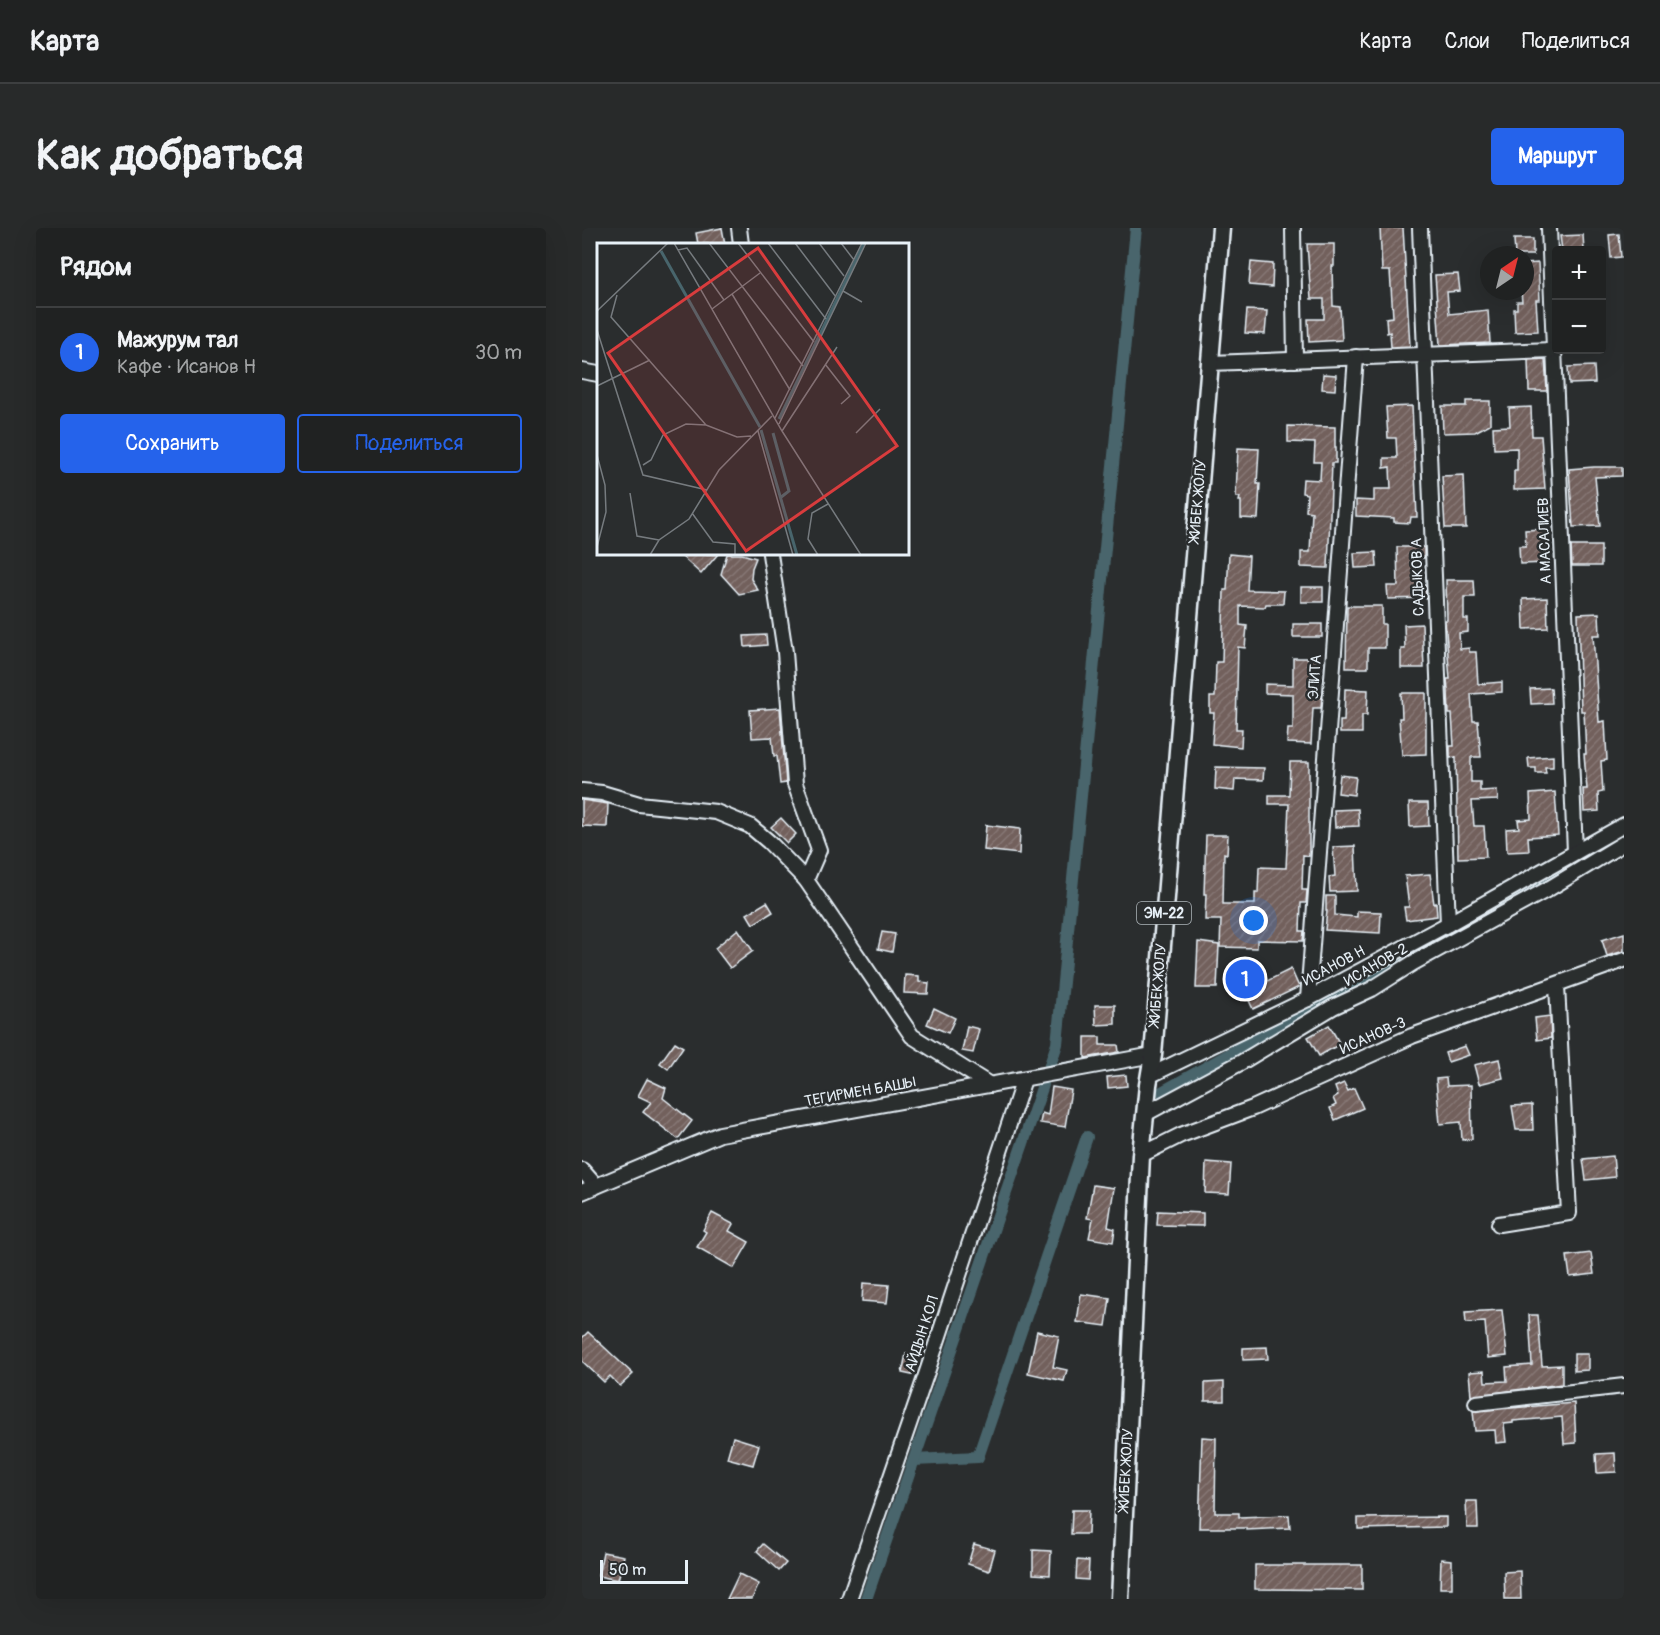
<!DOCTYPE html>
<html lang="ru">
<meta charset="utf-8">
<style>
:root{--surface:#202222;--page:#282a2a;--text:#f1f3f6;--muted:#a2a4a5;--line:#3d3f40;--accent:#2563eb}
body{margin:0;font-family:Pangolin,sans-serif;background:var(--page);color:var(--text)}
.controls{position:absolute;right:18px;top:18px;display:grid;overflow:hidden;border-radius:6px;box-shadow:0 6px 24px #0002}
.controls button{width:54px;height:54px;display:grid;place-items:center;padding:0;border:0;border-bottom:2px solid var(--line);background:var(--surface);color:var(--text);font:30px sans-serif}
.compass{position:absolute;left:898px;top:18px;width:54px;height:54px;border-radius:50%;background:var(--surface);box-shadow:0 6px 24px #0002;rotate:35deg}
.scale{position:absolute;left:18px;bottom:15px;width:88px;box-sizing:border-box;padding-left:6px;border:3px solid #e8f1f8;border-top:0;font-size:16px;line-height:21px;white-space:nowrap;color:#e8f1f8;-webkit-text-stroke:4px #2a2d2e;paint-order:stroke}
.you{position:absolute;left:672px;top:693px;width:21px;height:21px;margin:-15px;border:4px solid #fff;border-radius:50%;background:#1a73e8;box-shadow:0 0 0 9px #1a73e833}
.badge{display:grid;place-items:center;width:39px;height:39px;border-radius:50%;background:var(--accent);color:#fff;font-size:20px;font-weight:700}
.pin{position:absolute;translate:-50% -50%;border:3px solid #fff;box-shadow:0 2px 6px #0006}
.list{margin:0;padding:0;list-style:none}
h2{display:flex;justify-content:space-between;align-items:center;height:78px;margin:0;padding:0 24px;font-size:26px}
h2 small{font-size:20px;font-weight:400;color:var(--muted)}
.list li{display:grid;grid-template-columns:39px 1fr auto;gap:18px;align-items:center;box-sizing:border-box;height:90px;padding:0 24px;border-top:2px solid var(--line)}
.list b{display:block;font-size:22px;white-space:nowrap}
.list p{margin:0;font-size:20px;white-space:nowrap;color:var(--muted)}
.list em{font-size:20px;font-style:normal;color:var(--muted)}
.actions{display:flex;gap:12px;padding:18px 24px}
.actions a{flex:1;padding:14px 0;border:2px solid var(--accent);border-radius:6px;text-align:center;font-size:21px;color:var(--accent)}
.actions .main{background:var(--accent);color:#fff}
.map{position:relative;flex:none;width:1042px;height:1371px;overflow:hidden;border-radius:6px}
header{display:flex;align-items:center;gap:36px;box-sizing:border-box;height:84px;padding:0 30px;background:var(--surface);border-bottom:2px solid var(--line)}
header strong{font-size:28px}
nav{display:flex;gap:33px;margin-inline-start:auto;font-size:21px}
.intro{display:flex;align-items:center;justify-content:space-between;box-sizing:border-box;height:144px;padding:0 36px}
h1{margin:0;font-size:42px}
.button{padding:15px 27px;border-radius:6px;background:var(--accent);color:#fff;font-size:21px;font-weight:700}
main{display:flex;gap:36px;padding:0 36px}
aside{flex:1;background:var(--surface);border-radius:6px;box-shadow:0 6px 24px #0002}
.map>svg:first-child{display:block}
</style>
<header>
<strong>Карта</strong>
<nav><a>Карта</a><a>Слои</a><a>Поделиться</a></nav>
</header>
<div class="intro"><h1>Как добраться</h1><a class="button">Маршрут</a></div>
<main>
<aside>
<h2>Рядом<small></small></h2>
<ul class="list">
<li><span class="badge">1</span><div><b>Мажурум тал</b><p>Кафе · Исанов Н</p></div><em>30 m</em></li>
</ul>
<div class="actions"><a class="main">Сохранить</a><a>Поделиться</a></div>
</aside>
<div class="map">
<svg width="1042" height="1371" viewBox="0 0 1042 1371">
<defs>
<pattern id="building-hatch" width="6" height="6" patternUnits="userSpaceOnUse" patternTransform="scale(1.5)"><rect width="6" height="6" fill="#72605c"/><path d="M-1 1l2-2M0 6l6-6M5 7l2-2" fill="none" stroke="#867774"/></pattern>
</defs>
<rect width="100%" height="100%" fill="#2a2d2e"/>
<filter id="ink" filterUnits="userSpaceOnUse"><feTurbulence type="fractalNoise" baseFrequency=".0167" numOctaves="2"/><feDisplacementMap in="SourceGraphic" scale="12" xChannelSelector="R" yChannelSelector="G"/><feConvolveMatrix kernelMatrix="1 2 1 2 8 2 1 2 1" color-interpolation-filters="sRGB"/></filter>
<g filter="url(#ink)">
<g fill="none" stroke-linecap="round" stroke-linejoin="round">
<!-- canal -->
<g stroke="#48656c" stroke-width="12">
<polyline points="468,837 475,816 554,0"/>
<polyline points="580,864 826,726 1042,608"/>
<polyline points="332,1232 396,1229 505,909"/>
<polyline points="284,1371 461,857"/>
</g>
</g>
<!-- building -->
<g fill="url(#building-hatch)" stroke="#e8f1f8" stroke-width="1.5">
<polygon points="140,0 143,16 116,16 114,5"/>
<polygon points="798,0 821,0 828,118 809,119 808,104 805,105 804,90 811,89 808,43 800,43"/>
<polygon points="1037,6 1039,29 1029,30 1027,7"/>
<polygon points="1001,7 1002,22 980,22 978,8"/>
<polygon points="932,11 951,11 951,27 933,27"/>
<polygon points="725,16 752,16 752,38 750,38 751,78 758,79 760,112 727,114 726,91 742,91 742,71 729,71"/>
<polygon points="669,34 691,36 690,59 667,57"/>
<polygon points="956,35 958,72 954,72 956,103 933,104 932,81 935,81 935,74 940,74 939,63 943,63 943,36"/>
<polygon points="876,46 878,63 865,64 867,86 906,82 908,115 858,117 853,47"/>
<polygon points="665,82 685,83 683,106 663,105"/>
<polygon points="963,131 965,163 947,163 946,132"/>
<polygon points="1012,138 1013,155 987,156 986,139"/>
<polygon points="741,146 754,147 753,162 740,161"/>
<polygon points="884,173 908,173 908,196 893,204 861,205 860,178 884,178"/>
<polygon points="830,178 835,289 829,289 828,295 812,294 812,290 774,288 774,272 792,273 792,261 809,261 808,239 802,240 802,230 815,230 814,210 806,210 804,179"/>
<polygon points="949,179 950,208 959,208 963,261 932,262 932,243 935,243 935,220 912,221 911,199 928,198 927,180"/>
<polygon points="706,198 753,199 753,219 754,219 754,235 750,235 746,340 719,339 719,324 728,324 730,284 724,283 725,266 720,265 721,251 738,252 739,234 732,234 733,215 706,214"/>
<polygon points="656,220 677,221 675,256 678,256 676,291 659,290 659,273 657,273 658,269 654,269"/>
<polygon points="1012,239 1040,239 1040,248 1013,249 1018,298 991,299 987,241"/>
<polygon points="882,247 884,300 863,300 860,248"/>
<polygon points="962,301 963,317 965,317 966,335 938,336 937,318 944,318 943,302"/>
<polygon points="989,318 1019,318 1019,338 990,338"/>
<polygon points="815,319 842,319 842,330 838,330 838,357 843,357 844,370 806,371 805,358 816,358"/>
<polygon points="794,324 795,339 773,340 772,325"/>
<polygon points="97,326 136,326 119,346"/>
<polygon points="145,326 160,326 174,330 170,340 169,351 176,362 157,366 139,346"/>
<polygon points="647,326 667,328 665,362 702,363 701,376 684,376 683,379 658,378 658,397 665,398 663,420 656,419 654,501 660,501 659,519 630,516 632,485 628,485 628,469 633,469 634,434 640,434 642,362 645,362"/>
<polygon points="864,352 892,352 893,369 882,369 882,391 886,391 886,404 877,405 878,421 887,420 887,424 894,424 896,456 920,454 920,464 889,466 891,493 896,493 899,529 889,529 889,554 898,554 898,563 915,562 916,572 890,573 892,598 902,598 904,629 876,630 874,529 868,530 868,518 872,518 870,486 867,486 866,462 865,451 868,451 863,392 865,392"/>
<rect x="719" y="359" width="22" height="15"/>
<polygon points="965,370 966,400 942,401 941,371"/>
<polygon points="765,378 800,378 800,396 803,396 803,420 786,420 786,440 764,440"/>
<polygon points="1017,385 1018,407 1011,407 1017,494 1023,493 1025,532 1019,533 1021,564 1016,565 1017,583 1002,584 1001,561 1005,561 1002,526 1004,526 1002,483 999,483 996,386"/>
<rect x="711" y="396" width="29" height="13"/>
<polygon points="840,396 842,440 819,440 819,421 823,421 822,397"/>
<polygon points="184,407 185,417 163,419 162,408"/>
<polygon points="711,430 735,430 734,455 736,455 736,467 740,467 739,480 731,480 729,516 705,515 706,501 711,501 711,466 683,465 683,456 711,457"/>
<polygon points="969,460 970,475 949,476 948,461"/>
<polygon points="763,461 786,462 785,487 780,487 780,505 758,505 758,493 762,493"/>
<polygon points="819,465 844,465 844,526 820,527 817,490 820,490"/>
<polygon points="198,480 204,555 198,556 195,528 192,528 190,509 170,510 168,482"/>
<polygon points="971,528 971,539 963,539 964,545 954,545 954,540 947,540 946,530"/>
<polygon points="708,534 727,534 727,628 721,627 720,662 725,662 724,675 719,675 718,703 722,703 721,713 675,712 675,720 638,719 639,692 623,692 624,666 622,666 624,607 646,607 645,626 642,625 641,676 673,676 673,665 676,665 677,639 704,640 707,576 687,576 687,567 707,567"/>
<polygon points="634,539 682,540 681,552 653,551 652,563 633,561"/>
<polygon points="758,547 774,549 772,567 756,565"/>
<polygon points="973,564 976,607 946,609 947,623 925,624 924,601 937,600 936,592 949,591 948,566"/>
<polygon points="0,572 26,576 25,599 0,598"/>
<polygon points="827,575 846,575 847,598 828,599"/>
<polygon points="776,581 777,598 753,599 752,582"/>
<polygon points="199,590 214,606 205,615 189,599"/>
<polygon points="404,597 438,601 437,626 402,622"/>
<polygon points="773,618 775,663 748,664 747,649 753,648 751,619"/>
<polygon points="848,646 852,676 854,675 855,688 824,692 822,679 827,679 823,648"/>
<polygon points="744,668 753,668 753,687 775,689 775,683 799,684 798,705 743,702 745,683 744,683"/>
<polygon points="185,674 191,684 171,696 165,686"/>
<polygon points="156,701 171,723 148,740 133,720"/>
<polygon points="300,704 313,706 310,724 296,721"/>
<polygon points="1042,705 1042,723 1025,728 1020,712"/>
<polygon points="616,714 637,717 635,760 614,760"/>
<polygon points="709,741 717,759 671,781 663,764"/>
<polygon points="323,747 337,748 337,754 347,755 346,766 322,765"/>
<polygon points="513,777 533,777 533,796 514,797"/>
<polygon points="352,780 373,790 366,805 345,796"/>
<polygon points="968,788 969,810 955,812 953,790"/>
<polygon points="747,797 758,816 737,828 726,809"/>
<polygon points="385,798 397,801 391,825 380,823"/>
<polygon points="503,809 518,809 518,817 536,817 537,824 503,830"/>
<polygon points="93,814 101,819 86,841 78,835"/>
<polygon points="883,818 887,827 866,834 863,825"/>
<polygon points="917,831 921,850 897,856 892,837"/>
<polygon points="544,847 545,858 526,860 525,849"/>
<polygon points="864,850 865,858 889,857 890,911 880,912 879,894 858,896 854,851"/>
<polygon points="65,851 84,860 81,870 110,893 96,911 61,884 69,874 56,868"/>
<polygon points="762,855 766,863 772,860 781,880 753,892 748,880 754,877 751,870 756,867 753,859"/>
<polygon points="470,859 489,862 483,899 458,895 460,885 466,887"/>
<polygon points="950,877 951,902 934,902 930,878"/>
<polygon points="1031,928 1033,949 1004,952 1001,931"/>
<polygon points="624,934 649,936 647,966 623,965"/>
<polygon points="511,957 532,960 526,999 533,1001 531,1014 507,1010 511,991 505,990"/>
<polygon points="576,983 621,985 621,998 575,997"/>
<polygon points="130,985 151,996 147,1003 167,1014 152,1040 115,1019 124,1004 121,1002"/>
<polygon points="1009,1025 1012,1046 988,1049 985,1028"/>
<polygon points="281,1055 307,1057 305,1075 280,1073"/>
<polygon points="499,1066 528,1070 524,1098 495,1094"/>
<polygon points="920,1082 925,1128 906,1130 903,1094 884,1095 883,1084"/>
<polygon points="947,1087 956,1087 960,1138 980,1137 980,1156 889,1168 887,1144 902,1143 903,1154 925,1153 924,1139 950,1137"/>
<polygon points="455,1103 477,1108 471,1139 485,1142 482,1153 446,1145"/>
<polygon points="6,1104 51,1146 38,1158 28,1148 22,1154 0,1133 0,1110"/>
<polygon points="685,1119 686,1131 661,1132 661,1120"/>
<polygon points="324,1126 334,1128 330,1147 320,1145"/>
<polygon points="992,1126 1006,1126 1006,1142 992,1143"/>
<polygon points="642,1154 642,1173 623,1173 623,1155"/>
<polygon points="992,1175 994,1215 982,1216 980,1189 931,1193 931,1195 922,1196 924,1214 914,1215 913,1202 893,1203 891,1183"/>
<polygon points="151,1209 177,1217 171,1237 145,1230"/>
<polygon points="620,1209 634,1210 633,1285 657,1285 657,1289 707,1287 708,1300 664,1302 664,1300 617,1300"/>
<polygon points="1033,1225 1034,1244 1015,1245 1014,1226"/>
<polygon points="884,1273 895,1273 896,1300 885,1300"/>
<polygon points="490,1282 507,1282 506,1306 489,1306"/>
<polygon points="864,1289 864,1299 776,1301 776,1290"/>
<polygon points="181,1316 204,1335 197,1343 175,1323"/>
<polygon points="392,1316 413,1322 407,1343 386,1336"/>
<polygon points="451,1322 469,1323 468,1347 451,1346"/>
<polygon points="21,1324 42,1328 36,1352 16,1348"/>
<polygon points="859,1331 870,1332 870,1360 858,1360"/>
<polygon points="495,1332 507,1333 506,1352 494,1351"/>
<polygon points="673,1337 780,1337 780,1362 673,1361"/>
<polygon points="938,1343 939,1371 923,1371 922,1344"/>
<polygon points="157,1346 177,1356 170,1371 145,1371"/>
</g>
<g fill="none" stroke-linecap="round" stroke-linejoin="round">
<defs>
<g id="minor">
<polyline points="157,0 159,16"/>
<polyline points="711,0 713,132"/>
<polyline points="838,0 866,696"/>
<polyline points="967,0 993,624"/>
<polyline points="628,135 971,122"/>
<polyline points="0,143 16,146"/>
<polyline points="188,326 203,424 213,556 237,622 224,652"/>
<polyline points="0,563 20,565 57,576 134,584 168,598 187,614 224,652 330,808 408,857"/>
<polyline points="726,771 774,129"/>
<polyline points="567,848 726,771 866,696 1042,597"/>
<polyline points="563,886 658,835 751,779 790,761 831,735 968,660 1042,615"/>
<polyline points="559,927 599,907 671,880 830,808 1042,732"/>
<polyline points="0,942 14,958"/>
<polyline points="0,964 138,906 571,827"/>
<polyline points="917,996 987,985 975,758"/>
<polyline points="894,1175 1042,1158"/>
<polyline points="267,1371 346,1141 442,851"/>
</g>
<polyline id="major" points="538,1371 559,927 566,857 571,827 639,0"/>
</defs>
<!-- minor casing -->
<use href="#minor" stroke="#e8f1f8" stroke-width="18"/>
<!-- major casing -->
<use href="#major" stroke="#e8f1f8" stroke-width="21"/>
<!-- minor -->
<use href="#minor" stroke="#2a2d2e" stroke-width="14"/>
<!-- major -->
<use href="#major" stroke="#2a2d2e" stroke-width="16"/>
</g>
</g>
<g text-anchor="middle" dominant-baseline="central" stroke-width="5" stroke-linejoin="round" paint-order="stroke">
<!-- shield labels -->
<rect fill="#2a2d2e" stroke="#afb6bb" stroke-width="1.5" x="555" y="674" width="54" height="22" rx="4.5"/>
<g font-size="14" font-weight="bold" fill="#e8f1f8">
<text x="582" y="685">ЭМ-22</text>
</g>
<!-- street labels -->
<g font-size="15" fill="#e8f1f8" stroke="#2a2d2e">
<text transform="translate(616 273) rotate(-85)">ЖИБЕК ЖОЛУ</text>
<text transform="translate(963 313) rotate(-92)">А МАСАЛИЕВ</text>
<text transform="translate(836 349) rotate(-92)">САДЫКОВ А</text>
<text transform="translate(733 449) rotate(-86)">ЭЛИТА</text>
<text transform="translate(794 737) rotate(-30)">ИСАНОВ-2</text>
<text transform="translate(752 738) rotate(-28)">ИСАНОВ Н</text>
<text transform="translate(576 757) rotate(-85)">ЖИБЕК ЖОЛУ</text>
<text transform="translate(791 808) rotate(-24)">ИСАНОВ-3</text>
<text transform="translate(278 864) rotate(-10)">ТЕГИРМЕН БАШЫ</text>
<text transform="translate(340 1106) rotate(-72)">АЙДЫН КОЛ</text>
<text transform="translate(544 1242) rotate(-87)">ЖИБЕК ЖОЛУ</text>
</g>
</g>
<!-- overview -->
<g transform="translate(15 15)">
<rect width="312" height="312" fill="#2a2d2e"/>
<path fill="none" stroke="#48656c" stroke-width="3" d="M64 8 163 184M182 176 267 0M164 187 200 312M176 190 192 248 183 255"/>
<path fill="none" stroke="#767b7f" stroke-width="1.5" d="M77 0 185 188 264 312M112 0 206 123M141 0 217 99M171 0 229 76M198 0 239 54M222 0 247 33M244 0 257 17M81 7 90 5 127 57M246 48 265 59M135 51 193 147M20 52 14 74 109 182M115 66 163 30M0 68 71 0M0 87 46 232 110 247M228 121 253 153 244 161M0 143 53 117M178 175 265 0M182 181 269 0M161 188 196 312M185 188 240 104M259 190 283 166M0 212 8 242 9 269 0 304M46 222 54 217 66 192 89 181 109 182 140 194 154 193M33 250 40 293 62 297M95 270 116 299 138 301V312M53 312 62 297 92 276 122 227 175 173M221 312 211 296 215 270 231 261"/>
<path fill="#d83c3d" fill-opacity="0.15" stroke="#d83c3d" stroke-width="3" d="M161 5 300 203 149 308 11 110Z"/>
<rect width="312" height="312" fill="none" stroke="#e8f1f8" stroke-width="3"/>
</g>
</svg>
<div class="controls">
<button>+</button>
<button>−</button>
</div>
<svg class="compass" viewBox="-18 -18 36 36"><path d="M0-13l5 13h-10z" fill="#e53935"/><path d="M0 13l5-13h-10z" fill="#a2a4a5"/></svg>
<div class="scale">50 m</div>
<div class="you"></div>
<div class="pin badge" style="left:663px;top:751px">1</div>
</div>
</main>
